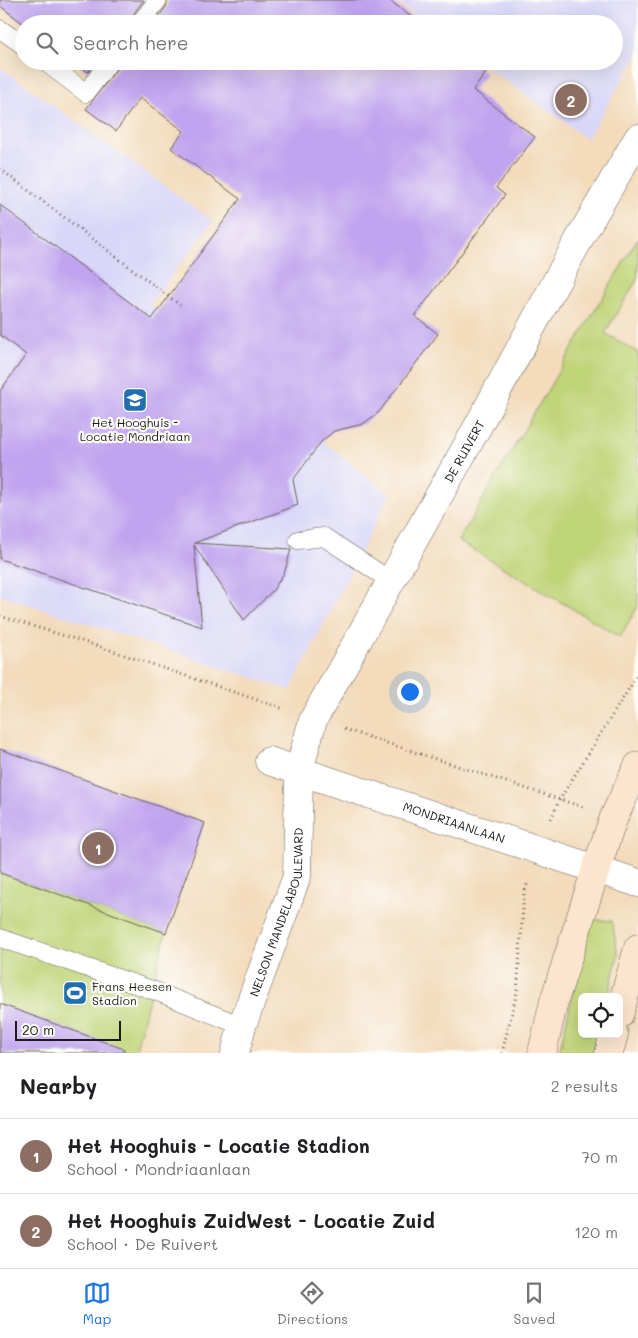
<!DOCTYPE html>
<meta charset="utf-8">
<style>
:root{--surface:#fff;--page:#f6f6f6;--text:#202124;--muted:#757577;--line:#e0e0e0;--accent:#1a73e8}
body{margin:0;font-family:Mali,sans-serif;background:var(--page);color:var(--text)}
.controls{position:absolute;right:15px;bottom:15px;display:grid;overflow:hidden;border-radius:8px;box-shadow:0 5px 20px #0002}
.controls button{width:45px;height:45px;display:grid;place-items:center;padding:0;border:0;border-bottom:1px solid var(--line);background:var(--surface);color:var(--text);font:25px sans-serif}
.scale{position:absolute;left:15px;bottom:12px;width:106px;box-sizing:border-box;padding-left:5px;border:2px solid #1c1c1c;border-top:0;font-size:14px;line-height:18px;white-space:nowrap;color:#1c1c1c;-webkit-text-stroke:4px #fdfcf7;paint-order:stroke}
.you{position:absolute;left:409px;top:691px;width:18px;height:18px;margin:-12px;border:4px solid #fff;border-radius:50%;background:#1a73e8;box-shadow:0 0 0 8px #1a73e833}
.badge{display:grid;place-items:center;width:32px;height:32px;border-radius:50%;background:var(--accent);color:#fff;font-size:16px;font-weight:700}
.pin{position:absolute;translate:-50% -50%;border:2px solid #fff;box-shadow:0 1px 5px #0006}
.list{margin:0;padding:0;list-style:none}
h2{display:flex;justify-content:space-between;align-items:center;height:65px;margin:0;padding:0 20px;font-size:21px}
h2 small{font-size:16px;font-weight:400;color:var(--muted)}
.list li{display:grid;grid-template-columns:32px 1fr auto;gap:15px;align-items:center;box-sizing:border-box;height:75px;padding:0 20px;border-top:1px solid var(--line)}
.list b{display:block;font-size:19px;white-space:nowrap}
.list p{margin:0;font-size:16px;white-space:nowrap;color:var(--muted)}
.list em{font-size:16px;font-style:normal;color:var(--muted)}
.icon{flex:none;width:28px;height:28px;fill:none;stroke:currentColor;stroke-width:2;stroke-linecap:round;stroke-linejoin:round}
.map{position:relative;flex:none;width:638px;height:1053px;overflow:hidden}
.search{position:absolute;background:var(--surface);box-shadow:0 5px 20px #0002;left:15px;right:15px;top:15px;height:55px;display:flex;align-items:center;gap:12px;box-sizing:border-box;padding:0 18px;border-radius:28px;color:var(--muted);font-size:19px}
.sheet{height:215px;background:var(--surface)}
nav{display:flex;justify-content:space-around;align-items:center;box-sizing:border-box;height:70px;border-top:1px solid var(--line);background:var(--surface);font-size:14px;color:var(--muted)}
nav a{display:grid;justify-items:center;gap:2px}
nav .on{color:var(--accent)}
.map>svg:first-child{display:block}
</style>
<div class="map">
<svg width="638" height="1053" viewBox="0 0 638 1053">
<rect width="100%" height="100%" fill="#fdfcf7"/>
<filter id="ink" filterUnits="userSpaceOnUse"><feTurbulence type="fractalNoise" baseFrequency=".02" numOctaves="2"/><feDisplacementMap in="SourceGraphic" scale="10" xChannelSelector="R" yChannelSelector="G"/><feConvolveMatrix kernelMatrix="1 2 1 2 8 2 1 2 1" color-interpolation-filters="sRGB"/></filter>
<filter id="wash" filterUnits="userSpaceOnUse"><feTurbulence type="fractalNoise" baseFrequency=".0096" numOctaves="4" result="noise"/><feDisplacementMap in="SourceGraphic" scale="20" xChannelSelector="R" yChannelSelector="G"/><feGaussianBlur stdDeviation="1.12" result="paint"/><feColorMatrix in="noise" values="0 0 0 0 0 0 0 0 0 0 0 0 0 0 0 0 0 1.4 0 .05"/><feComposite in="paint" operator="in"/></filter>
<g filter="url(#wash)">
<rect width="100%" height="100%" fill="#f3dbbc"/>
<!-- built -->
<g fill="#d9d7f8">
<polygon points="394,0 638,0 638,54 587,139 479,61 614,61 614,24 427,24"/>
<polygon points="0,67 213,221 149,305 390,494 290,690 0,595"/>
</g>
<!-- green -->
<g fill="#c0d478" stroke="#6e784a">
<polygon points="638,238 638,278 605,333 638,353 638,606 620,637 458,541"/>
<polygon points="0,873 166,933 135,1053 0,1053"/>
<polygon points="590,919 612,921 618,955 608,997 582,997 582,1034 599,1034 594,1053 559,1053"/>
</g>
<g id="blocks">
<!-- building -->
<g fill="#c0a4ef">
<polygon points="0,0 144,0 131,17 129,24 24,24 0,6"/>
<polygon points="168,0 389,0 421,24 153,24 166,7"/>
<polygon points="73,61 97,61 88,72"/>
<polygon points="120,61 471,61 486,73 473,90 535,137 496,188 505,195 415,316 438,334 379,412 363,424 334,431 321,442 293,480 298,505 194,543 291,549 285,571 274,589 244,620 194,545 202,627 0,559 0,391 26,355 0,335 0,205 152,319 240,199 171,148 184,131 140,98 116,131 86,109 118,67"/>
<polygon points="0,749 205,823 166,933 0,873"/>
<polygon points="0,1004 124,1049 124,1053 0,1053"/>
</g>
</g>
</g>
<g filter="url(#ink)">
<use href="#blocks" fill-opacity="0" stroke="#675f54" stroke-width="1"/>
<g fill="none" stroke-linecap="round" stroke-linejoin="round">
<defs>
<g id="lane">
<polyline points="139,24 158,0"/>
<polyline points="0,29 24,46"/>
<polyline points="44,61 86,93 110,61"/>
<polyline points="298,540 324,537 391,581"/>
<polyline points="0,938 155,991 242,1026"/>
</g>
<g id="street">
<path id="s1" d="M269 761 638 883"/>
<path id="s2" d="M235 1053 242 1026 297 876 299 770 313 720 478 426 582 234 638 138"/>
</g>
<g id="secondary">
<polyline points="619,1015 638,948"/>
<polyline points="542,1053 554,1001 596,869 614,817 638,766"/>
<polyline points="609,1053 614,1034"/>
</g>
</defs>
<!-- lane casing -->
<use href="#lane" stroke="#675f54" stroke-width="19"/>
<!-- street casing -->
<use href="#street" stroke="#675f54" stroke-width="29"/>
<!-- secondary casing -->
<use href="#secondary" stroke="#675f54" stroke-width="29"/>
<!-- path -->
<g stroke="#675f54" stroke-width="3" stroke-dasharray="1 4" stroke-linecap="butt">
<polyline points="0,169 180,305"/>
<polyline points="0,616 104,648 284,709"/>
<polyline points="344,729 583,807"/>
<polyline points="551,819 560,799 638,674"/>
<polyline points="502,1053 517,992 524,894 528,882"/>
</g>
<!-- lane -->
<use href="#lane" stroke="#fff" stroke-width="18"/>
<!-- street -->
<use href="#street" stroke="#fff" stroke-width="28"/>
<!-- secondary -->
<use href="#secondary" stroke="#fbe5cf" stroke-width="28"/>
</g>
</g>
<!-- icons -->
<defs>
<symbol id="school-square" viewBox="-11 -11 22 22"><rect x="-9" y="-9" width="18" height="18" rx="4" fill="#1f6fb2" stroke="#fdfcf7"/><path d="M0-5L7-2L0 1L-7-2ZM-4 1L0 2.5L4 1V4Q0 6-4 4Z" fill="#fff"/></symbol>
<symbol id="stadium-square" viewBox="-11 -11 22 22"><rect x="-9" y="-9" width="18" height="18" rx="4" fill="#1f6fb2" stroke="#fdfcf7"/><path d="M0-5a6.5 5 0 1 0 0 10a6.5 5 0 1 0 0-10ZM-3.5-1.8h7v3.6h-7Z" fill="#fff"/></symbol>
</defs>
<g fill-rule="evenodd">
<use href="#school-square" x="121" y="386" width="28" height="28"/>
<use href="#stadium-square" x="61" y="979" width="28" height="28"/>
</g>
<g text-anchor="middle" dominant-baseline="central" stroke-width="4.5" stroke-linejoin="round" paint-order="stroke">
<!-- poi labels -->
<g font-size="12" fill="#1c1c1c" stroke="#fdfcf7">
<text x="135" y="422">Het Hooghuis -<tspan x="135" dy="14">Locatie Mondriaan</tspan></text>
<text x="92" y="986" text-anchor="start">Frans Heesen<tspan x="92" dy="14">Stadion</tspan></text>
</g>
<!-- street labels -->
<g font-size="12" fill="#1c1c1c" stroke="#fdfcf7">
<text stroke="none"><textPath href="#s2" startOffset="654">DE RUIVERT</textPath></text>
<text stroke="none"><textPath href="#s1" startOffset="195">MONDRIAANLAAN</textPath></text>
<text stroke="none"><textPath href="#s2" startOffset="148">NELSON MANDELABOULEVARD</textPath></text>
</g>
</g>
</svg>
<div class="controls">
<button><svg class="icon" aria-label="locate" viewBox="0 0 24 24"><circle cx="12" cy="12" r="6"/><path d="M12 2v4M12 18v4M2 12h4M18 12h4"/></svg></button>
</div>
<div class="scale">20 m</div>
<div class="you"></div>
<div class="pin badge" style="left:98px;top:848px;background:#8d6e63">1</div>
<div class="pin badge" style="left:571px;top:100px;background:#8d6e63">2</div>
<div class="search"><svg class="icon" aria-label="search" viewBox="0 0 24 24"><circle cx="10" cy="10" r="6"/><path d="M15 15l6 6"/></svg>Search here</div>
</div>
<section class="sheet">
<h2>Nearby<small>2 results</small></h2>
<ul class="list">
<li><span class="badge" style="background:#8d6e63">1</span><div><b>Het Hooghuis - Locatie Stadion</b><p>School · Mondriaanlaan</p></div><em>70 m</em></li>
<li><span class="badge" style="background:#8d6e63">2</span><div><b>Het Hooghuis ZuidWest - Locatie Zuid</b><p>School · De Ruivert</p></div><em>120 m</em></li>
</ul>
</section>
<nav>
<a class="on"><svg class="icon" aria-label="map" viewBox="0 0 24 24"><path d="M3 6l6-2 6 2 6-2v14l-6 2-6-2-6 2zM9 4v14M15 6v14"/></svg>Map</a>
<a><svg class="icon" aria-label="directions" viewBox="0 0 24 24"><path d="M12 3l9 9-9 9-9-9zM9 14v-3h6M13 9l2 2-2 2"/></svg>Directions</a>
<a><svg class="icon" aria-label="saved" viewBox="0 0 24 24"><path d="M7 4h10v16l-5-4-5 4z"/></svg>Saved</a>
</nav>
